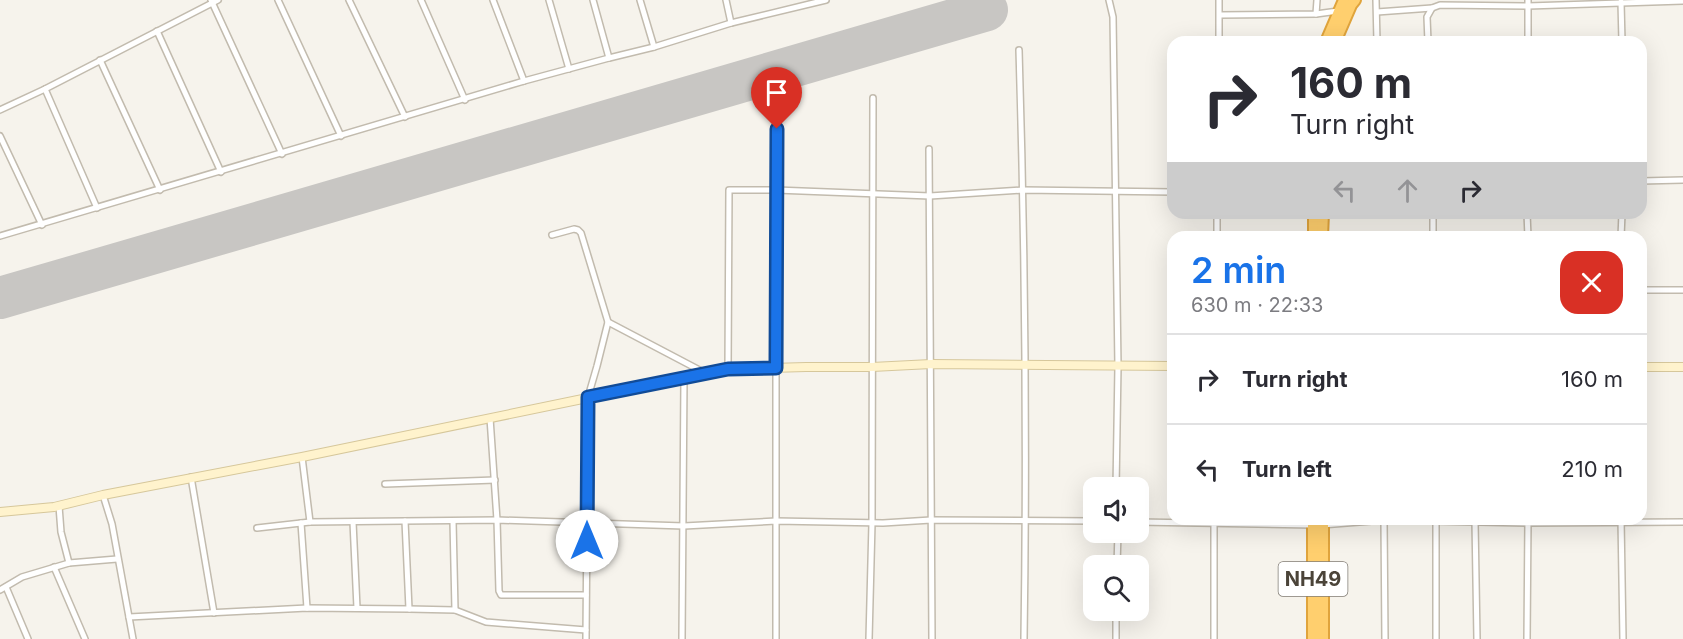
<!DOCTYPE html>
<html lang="en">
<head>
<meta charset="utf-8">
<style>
	body { margin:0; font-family:Inter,sans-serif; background:#f7f7f7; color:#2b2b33; height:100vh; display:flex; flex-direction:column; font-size:22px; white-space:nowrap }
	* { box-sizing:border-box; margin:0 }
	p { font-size:20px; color:#7c7c81 }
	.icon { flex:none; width:33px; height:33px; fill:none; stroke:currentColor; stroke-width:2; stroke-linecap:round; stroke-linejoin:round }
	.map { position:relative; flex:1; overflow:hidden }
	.details { position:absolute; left:1167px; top:231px; width:480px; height:294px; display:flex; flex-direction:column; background:#fff; border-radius:18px; box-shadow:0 6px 24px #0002 }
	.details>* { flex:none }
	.banner { position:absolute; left:1167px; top:36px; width:480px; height:183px; border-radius:18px; box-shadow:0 6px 24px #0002; background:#fff; color:#2b2b33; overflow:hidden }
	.tools { position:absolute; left:1083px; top:477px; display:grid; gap:12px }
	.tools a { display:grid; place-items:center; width:66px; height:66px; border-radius:12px; background:#fff; box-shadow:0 6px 24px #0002; font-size:30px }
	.pin { position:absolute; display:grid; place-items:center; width:51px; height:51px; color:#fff; margin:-62px -26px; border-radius:50% 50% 50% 0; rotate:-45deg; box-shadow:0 0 6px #0007 }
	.pin .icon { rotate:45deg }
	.me { position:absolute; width:66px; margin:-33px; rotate:0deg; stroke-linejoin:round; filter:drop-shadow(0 0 4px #0008) }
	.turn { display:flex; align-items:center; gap:21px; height:126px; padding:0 24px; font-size:27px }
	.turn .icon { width:78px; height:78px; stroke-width:2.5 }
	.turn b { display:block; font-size:42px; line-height:51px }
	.lanes { display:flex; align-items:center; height:57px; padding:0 24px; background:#0003; justify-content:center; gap:30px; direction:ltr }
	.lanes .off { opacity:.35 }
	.round { display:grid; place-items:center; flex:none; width:63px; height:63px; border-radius:18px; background:#f7f7f7 }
	.head { display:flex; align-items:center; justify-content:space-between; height:102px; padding:0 24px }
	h1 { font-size:36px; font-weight:600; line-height:45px; color:#1a73e8 }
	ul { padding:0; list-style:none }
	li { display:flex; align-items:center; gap:18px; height:90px; padding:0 24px; border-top:2px solid #e1e1e2 }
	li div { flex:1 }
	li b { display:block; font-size:22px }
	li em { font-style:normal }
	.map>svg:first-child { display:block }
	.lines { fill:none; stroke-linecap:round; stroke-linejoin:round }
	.runway { stroke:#c8c6c3; stroke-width:42 }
	.street-casing { stroke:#c2bbae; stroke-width:8 }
	.secondary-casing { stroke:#d6c79b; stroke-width:10 }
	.highway-casing { stroke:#e0a43c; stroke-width:14 }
	.street { stroke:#fff; stroke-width:5 }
	.secondary { stroke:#fff3cd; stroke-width:8 }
	.highway { stroke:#ffcf6e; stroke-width:10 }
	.route-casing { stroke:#114b97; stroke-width:15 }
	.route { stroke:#1a73e8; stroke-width:10 }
	.labels { text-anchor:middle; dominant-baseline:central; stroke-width:6; stroke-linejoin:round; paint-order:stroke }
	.shield { fill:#fff; stroke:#817c74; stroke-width:1.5 }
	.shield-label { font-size:20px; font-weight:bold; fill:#4b4439 }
</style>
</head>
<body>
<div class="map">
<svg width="1683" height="639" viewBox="0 0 1683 639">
	<rect width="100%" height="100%" fill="#f6f3ec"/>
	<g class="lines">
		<polyline class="runway" points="0,298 987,10"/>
		<defs>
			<g id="street">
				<polyline points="211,0 282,154"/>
				<polyline points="278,0 341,136"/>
				<polyline points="349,0 405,117"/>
				<polyline points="421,0 465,100"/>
				<polyline points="493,0 524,81"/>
				<polyline points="549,0 569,69"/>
				<polyline points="593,0 609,58"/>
				<polyline points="640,0 654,47"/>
				<polyline points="726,0 731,23"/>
				<polyline points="1109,0 1113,17 1118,366 1116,488"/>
				<polyline points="1219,0 1219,42"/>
				<polyline points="1376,0 1377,42"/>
				<polyline points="1621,2 1622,42"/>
				<polyline points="1377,12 1432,8"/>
				<polyline points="1316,14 1317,0"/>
				<polyline points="1220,15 1316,14 1338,11"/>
				<polyline points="157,31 221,172"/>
				<polyline points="1428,42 1427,17 1432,8 1440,5 1528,6 1683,1"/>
				<polyline points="1528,42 1528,0"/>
				<path d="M1019,50C1025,246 1027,443 1024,639"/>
				<polyline points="100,60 160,190"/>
				<polyline points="45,89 97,208"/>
				<polyline points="0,110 45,89 218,0"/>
				<polyline points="0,136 42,225"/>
				<polyline points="929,149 932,639"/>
				<polyline points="1641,181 1683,180"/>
				<polyline points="1433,213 1433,237"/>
				<polyline points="1527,213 1528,237"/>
				<polyline points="552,235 574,229 578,230 581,233 608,322 707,374"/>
				<polyline points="0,236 524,81 609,58 654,47 731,23 826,0"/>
				<polyline points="1217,237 1217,213"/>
				<polyline points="1621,237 1622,213"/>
				<polyline points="1641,290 1683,290"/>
				<polyline points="728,369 729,190 776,190 930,196 1023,190 1173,192"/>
				<polyline points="490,418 497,520 499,591 501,595 586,595"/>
				<polyline points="302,457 310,522"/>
				<polyline points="191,477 214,613"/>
				<polyline points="385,484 495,480"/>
				<polyline points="103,495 112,524 133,639"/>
				<polyline points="59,506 61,532 69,563"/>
				<polyline points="1214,519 1214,639"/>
				<polyline points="1621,519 1623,639"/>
				<polyline points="1384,520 1385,639"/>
				<polyline points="405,521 409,609"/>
				<polyline points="453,521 455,610"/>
				<polyline points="1436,521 1436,639"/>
				<polyline points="1475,521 1477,639"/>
				<polyline points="353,522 357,608"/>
				<polyline points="1138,522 1313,525"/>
				<polyline points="301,523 307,608"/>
				<polyline points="1322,525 1384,520 1528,523 1683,522"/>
				<polyline points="257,528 310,522 497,520 684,526 776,521 883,523 931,520 1094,521"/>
				<polyline points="1117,566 1118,532"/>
				<polyline points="54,567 85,639"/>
				<polyline points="6,587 28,639"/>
				<polyline points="0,590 22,577 69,563 117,559"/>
				<polyline points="129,617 307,608 409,609 455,610 486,622 586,630"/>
				<polyline points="586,639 588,397 597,366 608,322"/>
				<polyline points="682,639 684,379"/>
				<polyline points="776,639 776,190 778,109"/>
				<polyline points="869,639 872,523 873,98"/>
				<polyline points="1116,639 1116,610"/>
				<polyline points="1527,639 1528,519"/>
			</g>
			<g id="secondary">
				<polyline points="1641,367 1683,367"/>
				<polyline points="0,512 54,507 103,495 302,457 728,369 806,367 872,367 931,364 1173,366"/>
			</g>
			<g id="highway">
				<polyline points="1326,42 1344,0"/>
				<polyline points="1335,42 1351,5 1355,0"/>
				<polyline points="1314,213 1314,237"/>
				<polyline points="1322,237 1323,213"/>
				<polyline points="1313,519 1313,639"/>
				<polyline points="1323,639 1323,519"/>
			</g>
		</defs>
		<use href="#street" class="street-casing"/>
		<use href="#secondary" class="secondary-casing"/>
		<use href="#highway" class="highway-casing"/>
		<use href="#street" class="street"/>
		<use href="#secondary" class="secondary"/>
		<use href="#highway" class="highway"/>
	</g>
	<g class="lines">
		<defs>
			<polyline id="route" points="587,541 588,397 728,369 776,368 777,129"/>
		</defs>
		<use href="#route" class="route-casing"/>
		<use href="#route" class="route"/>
	</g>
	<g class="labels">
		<rect class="shield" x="1278.5" y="562" width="69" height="34" rx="4.5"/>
		<g class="shield-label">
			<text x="1313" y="579">NH49</text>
		</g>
	</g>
</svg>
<div class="tools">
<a><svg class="icon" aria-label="sound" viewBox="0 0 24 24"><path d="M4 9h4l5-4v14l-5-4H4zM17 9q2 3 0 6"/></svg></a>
<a><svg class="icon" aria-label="search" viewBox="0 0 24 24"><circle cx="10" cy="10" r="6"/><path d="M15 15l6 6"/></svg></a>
</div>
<div class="pin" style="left:777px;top:129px;background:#d93025"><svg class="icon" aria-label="arrive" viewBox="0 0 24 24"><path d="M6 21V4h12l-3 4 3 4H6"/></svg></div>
<svg class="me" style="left:587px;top:541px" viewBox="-20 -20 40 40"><circle r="19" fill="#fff"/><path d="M0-13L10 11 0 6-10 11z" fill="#1a73e8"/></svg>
<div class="banner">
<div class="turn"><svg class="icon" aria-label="right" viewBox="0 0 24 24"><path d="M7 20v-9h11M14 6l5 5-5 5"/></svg><div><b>160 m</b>Turn right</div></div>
<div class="lanes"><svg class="icon off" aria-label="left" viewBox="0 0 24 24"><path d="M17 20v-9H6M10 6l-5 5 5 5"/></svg><svg class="icon off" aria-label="ahead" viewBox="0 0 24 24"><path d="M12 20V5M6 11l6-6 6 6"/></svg><svg class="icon" aria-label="right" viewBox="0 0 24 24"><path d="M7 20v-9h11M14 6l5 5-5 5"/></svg></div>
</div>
<section class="details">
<div class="head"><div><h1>2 min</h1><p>630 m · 22:33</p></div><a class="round" style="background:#d93025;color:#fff"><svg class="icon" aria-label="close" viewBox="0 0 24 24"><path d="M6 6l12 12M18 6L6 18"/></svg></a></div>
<ul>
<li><svg class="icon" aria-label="right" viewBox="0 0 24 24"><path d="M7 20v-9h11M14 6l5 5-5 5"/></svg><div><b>Turn right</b></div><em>160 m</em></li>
<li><svg class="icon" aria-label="left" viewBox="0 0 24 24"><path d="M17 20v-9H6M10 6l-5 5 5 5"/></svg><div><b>Turn left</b></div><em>210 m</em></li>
</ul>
</section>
</div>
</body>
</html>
